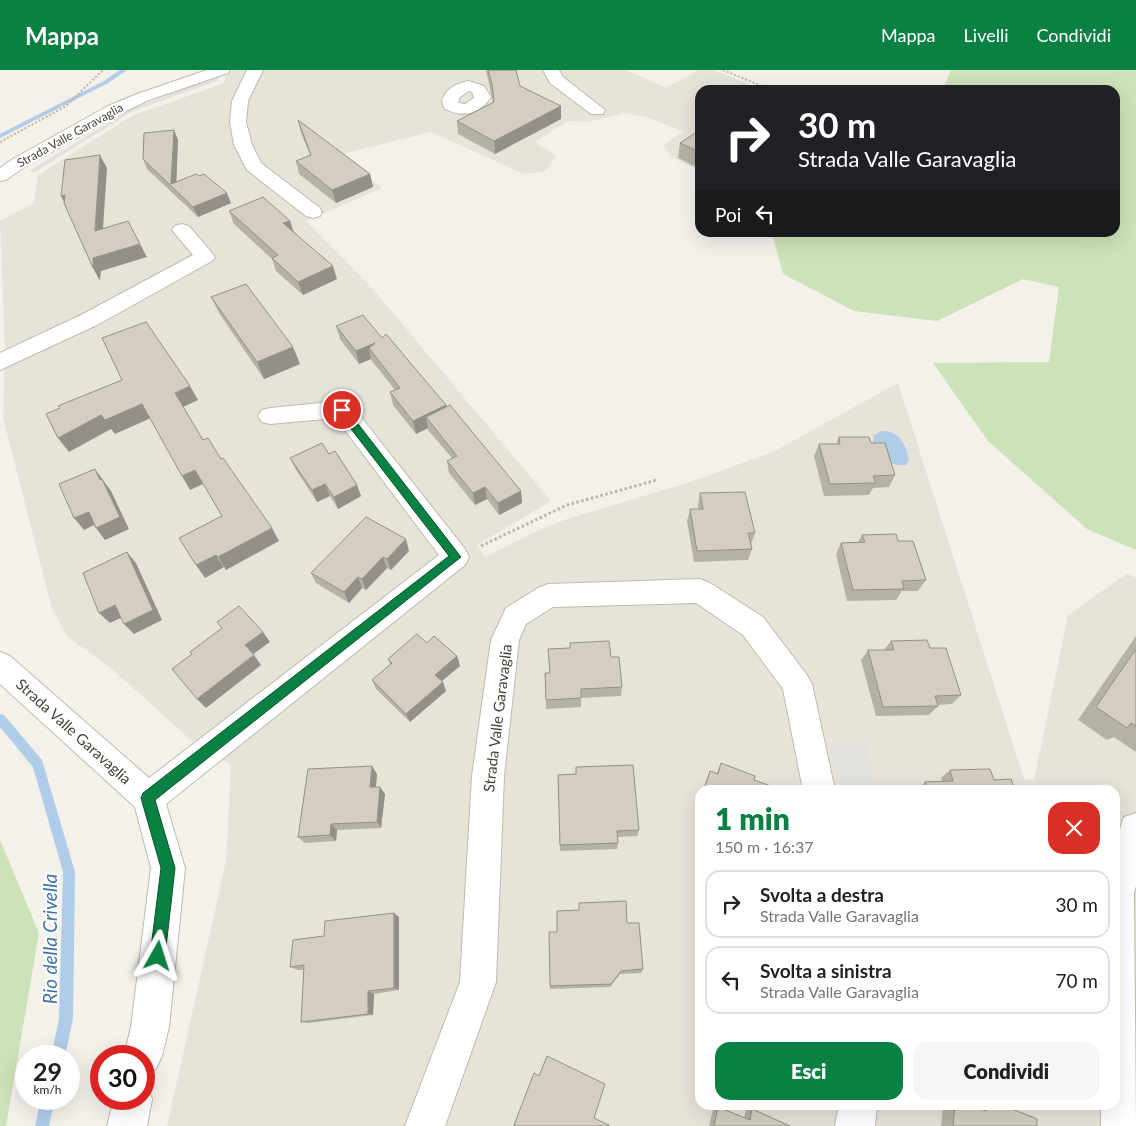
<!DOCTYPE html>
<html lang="it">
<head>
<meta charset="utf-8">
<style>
	body { margin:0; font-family:Lato,sans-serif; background:#f6f6f6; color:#202124; height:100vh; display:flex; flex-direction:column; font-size:19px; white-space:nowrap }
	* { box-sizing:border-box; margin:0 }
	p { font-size:16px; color:#757577 }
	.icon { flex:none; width:28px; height:28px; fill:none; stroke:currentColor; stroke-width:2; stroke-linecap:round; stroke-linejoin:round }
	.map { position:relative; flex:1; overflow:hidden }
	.sheet { position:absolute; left:695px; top:715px; width:425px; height:325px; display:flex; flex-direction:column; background:#fff; border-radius:15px; box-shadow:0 5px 20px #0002 }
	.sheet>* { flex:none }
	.guide { position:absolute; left:695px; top:15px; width:425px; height:152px; border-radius:15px; box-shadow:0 5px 20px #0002; background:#202124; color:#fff; overflow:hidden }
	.speed { position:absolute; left:15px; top:975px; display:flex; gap:10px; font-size:25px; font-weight:700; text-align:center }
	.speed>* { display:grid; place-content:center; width:65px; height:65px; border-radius:50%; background:#fff; box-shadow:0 5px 20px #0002; line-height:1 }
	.speed small { font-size:12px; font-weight:400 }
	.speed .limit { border:8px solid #d22; background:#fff; color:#111 }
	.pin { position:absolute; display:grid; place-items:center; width:42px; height:42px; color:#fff; margin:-21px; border:2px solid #fff; border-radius:50%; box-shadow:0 1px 5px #0007 }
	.me { position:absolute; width:55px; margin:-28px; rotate:6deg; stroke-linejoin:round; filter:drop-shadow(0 0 4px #0008) }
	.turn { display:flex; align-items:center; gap:18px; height:105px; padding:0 20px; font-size:22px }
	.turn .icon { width:65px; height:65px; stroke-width:2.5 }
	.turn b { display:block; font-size:35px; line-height:42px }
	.then { display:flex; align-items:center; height:48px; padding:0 20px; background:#0003; gap:10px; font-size:19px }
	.round { display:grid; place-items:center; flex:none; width:52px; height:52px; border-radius:15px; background:#f6f6f6 }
	.head { display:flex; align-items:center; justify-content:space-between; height:85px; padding:0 20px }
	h1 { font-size:30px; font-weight:800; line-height:38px; color:#0b8043 }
	.primary-button { display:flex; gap:10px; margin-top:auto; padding:10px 20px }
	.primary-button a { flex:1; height:58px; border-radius:15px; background:#0b8043; color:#fff; font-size:20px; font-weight:800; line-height:58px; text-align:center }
	.primary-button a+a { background:#f6f6f6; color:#202124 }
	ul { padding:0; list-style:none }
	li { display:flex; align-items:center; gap:15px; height:68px; margin:0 10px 8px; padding:0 10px; border:2px solid #e0e0e0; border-radius:15px }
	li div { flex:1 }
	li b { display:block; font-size:19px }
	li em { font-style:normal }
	header { display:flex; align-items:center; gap:30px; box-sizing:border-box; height:70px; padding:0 25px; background:#0b8043; color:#fff }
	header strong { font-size:24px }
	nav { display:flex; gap:28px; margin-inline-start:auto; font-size:18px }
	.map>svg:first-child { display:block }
	.residential { fill:#e6e3d9; fill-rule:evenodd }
	.green { fill:#cce2b8 }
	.parking { fill:#e2e1de }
	.water { fill:#afcce8 }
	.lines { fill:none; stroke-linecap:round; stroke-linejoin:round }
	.stream { fill:#afcce8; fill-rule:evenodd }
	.minor-casing { stroke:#bebaae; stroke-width:2 }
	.path-far1 { stroke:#beb6a1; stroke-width:2; stroke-dasharray:2 2; stroke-linecap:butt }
	.path { stroke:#beb6a1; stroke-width:3; stroke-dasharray:2.5 2.5; stroke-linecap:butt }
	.minor { fill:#fff; fill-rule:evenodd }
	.wall { fill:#b5b1a6 }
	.shaded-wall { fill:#949087 }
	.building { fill:#d3cec1; stroke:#949087 }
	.route { fill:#0b8043; stroke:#07532c }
	.labels { text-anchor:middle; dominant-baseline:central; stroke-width:4.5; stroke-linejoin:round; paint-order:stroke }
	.far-street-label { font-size:12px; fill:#464239; stroke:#fff }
	.street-label { font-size:15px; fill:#464239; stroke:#fff }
	.near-water-label { font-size:19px; font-style:italic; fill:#3f71a6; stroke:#fff }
</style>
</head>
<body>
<header>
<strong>Mappa</strong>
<nav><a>Mappa</a><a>Livelli</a><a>Condividi</a></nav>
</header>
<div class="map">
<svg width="1136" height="1056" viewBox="0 0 1136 1056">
	<rect width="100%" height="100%" fill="#f3f1ea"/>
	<path class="residential" d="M235,0H627L666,18L699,0H715L762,20H700V101L671,87L663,75L683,62L650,48L625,43L588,52L568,51L535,72L556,86L546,101L524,104L431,62L338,85L382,118L306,151L372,218L551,431L477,475L485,487L541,459L567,449L690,412L773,382L898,313L1024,709L1034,710L1068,545L1128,503L1136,508V1056H167L226,791L231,695L191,670L113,600L67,566L52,538L3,348L5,284L0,151L34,133L38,105L132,46L224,13L226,3ZM700,720H1115V1035H700Z"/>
	<g class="green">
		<polygon points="951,0 1136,0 1136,480 1087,459 988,371 933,293 1049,292 1059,217 1023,209 937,251 854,241 783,204 772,163 1115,162 1115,20 943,20"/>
		<polygon points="0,770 39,863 6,1056 0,1056"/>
	</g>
	<g class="parking">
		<polygon points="220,5 217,11 133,41 35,102 29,101 129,40"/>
		<polygon points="830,673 866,673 876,720 840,720"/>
	</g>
	<path class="water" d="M882,361C900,361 905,374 909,389L906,395C889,397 870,384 874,365Z"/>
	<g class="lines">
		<g class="stream">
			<polygon points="120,0 127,0 108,13 0,68 0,64 104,11"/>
			<polygon points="0,644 4,645 42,690 75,802 73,949 65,986 51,986 59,949 63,802 33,697 0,657"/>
			<polygon points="41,1029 55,1029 49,1056 35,1056"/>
		</g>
		<defs>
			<g id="minor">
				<polygon points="207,0 230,0 228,3 149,30 120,44 23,98 6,110 0,111 0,98 11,90 108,36 137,24"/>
				<polygon points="247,0 263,0 248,31 246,52 252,75 261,93 320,138 322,142 320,146 313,148 306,146 247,100 234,75 230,52 232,31"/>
				<polygon points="543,0 559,0 563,7 605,40 603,44 591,44 550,13"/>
				<path d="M468,11L484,16L491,27C480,44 462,49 444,38L442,31C446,18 456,14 468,11ZM469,21L472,22L474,28L465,34L458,33L460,27Z"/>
				<polygon points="182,154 189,156 212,183 215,187 212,191 97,255 0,300 0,283 81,245 193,185 172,160 175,156"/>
				<polygon points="342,331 350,333 465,479 469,487 465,495 166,734 185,798 169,957 162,986 156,999 144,1005 144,986 124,986 131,957 151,798 135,737 0,614 0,582 10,586 149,708 439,485 336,348 270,354 262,352 258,346 262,340 270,338"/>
				<polygon points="700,509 710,513 763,547 807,605 812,614 835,720 803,720 783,619 743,565 696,533 553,537 526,554 519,570 504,706 496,912 445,1056 405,1056 460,912 472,706 491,570 506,538 538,518 548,514"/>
				<polygon points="1136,743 1136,816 1134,823 1136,1056 1101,1056 1101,1035 1115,1035 1115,774 1124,747"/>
				<polygon points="144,1014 147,1015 152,1029 147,1056 107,1056 114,1029 144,1029"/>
				<polygon points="839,1035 877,1035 875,1056 835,1056"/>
			</g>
		</defs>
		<use href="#minor" class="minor-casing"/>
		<g class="path-far1">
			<polyline points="723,0 771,20"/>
			<polyline points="0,72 66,36 103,0"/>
		</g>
		<polyline class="path" points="481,476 567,435 657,410"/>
		<use href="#minor" class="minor"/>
	</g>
	<g class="wall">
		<polygon points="486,0 516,0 520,16 561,49 495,84 458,64 457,51 493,33"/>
		<polygon points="298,50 370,104 373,117 336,133 299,104 296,91 310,85 301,63"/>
		<polygon points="174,60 178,70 176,112 199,106 231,133 198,147 147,99 143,89"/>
		<polygon points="700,60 700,99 678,88 680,73"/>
		<polygon points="229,141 290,151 294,162 337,209 303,225 276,201 272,189 234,154"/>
		<polygon points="211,227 300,294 264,309 219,243"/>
		<polygon points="336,256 382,268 446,335 521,421 522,433 499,445 487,429 475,435 449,403 447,391 452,388 428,360 428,358 416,364 393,335 390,322 395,320 372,291 371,289 359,294 340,269"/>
		<polygon points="839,367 871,373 895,405 889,417 873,418 869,425 824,426 814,386 819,374 836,374"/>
		<polygon points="329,384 361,426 338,439 330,426 317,432 296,400 290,388"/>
		<polygon points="700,423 755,463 751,474 752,479 748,490 694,492 687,451 690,439 698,439 698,435"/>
		<polygon points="862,465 898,471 926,510 918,521 902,521 896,530 847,531 836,484 841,473 858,472"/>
		<polygon points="409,481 391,500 387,498 366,520 362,518 349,533 316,513 311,503"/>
		<polygon points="1136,566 1136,682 1114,667 1107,670 1078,650"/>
		<polygon points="891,571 930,578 961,625 952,634 937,635 938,636 929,645 876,646 861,590 868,580 884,580"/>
		<polygon points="427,573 457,586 460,596 442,611 446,621 410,652 376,619 372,610 390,595 388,589"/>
		<polygon points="611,587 622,617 621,626 581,628 581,637 546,639 545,603 549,603"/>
		<polygon points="721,693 754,710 770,720 703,720 707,708 710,701 717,703"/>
		<polygon points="576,697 639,760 637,766 617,767 618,773 617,779 560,781 558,705 576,704"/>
		<polygon points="950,700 994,710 1015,720 917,720 925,712 942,711 941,708"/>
		<polygon points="377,704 376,717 385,724 381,758 337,760 336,771 305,773 298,767"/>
		<polygon points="579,833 627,853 643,899 641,903 620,904 610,917 550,919 550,916 579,840"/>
		<polygon points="399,847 399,920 374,924 373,945 308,953 301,952 304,900 298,900 290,897 324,866"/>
		<polygon points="943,1035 971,1035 973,1036 973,1035 1002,1035 1037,1056 941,1056"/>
		<polygon points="714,1036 718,1037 744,1048 746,1038 752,1039 790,1056 709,1056"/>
	</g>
	<g class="shaded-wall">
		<polygon points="561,36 561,49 495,84 494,71"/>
		<polygon points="174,60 178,70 176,121 171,114"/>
		<polygon points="100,85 107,98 102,174 95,161"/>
		<polygon points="370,104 373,117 336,133 332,120"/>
		<polygon points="227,123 231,133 198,147 193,137"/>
		<polygon points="65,125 68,139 61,126"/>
		<polygon points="290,151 294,164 283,153"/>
		<polygon points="140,174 147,187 101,201 100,211 93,198 93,188"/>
		<polygon points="333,196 337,209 303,225 298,212"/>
		<polygon points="375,273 369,278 371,289 359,294 356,281"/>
		<polygon points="293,277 300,294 264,309 257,292"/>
		<polygon points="190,316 198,330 183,337 175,323"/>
		<polygon points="142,334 151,348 115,364 111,359 69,382 58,368 101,345"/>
		<polygon points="446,335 449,348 426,347 428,358 416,364 413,351"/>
		<polygon points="95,399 111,421 129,459 105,470 96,458 100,410"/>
		<polygon points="195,400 203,414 190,420 182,406"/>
		<polygon points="325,414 330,426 317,432 312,420"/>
		<polygon points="357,415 361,426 338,439 334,427"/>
		<polygon points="485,417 487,429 475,435 473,423"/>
		<polygon points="521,421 522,433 499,445 498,433"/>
		<polygon points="89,442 98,453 84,460 74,448"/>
		<polygon points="272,458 279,471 226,500 218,487"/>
		<polygon points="406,469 409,481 391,500 387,489"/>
		<polygon points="127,482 136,493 162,550 134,564 124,554"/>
		<polygon points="216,485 224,497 205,508 196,495"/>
		<polygon points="383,487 387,498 366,520 362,509"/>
		<polygon points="358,507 362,518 349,533 344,522"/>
		<polygon points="115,535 125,546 110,553 99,543"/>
		<polygon points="263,562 270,572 252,585 245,575"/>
		<polygon points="254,585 261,595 206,638 197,629"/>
		<polygon points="457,586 460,596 438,614 435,605"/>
		<polygon points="443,612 446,621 410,652 406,644"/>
		<polygon points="372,696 377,704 375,724 370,717"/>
		<polygon points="380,717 385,724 381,758 377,752"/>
		<polygon points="331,754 337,760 336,771 330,765"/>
		<polygon points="394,843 399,847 399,920 394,918"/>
		<polygon points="368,921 374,924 373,945 368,944"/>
	</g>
	<g class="building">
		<polygon points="488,0 516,0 520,16 561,36 494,71 457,51 494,32 492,14"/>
		<polygon points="298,50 370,104 332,120 296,91 311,85"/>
		<polygon points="174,60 171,114 196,104 199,106 204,104 227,123 193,137 143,89 144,63"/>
		<polygon points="700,60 700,82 680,73"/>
		<polygon points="100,85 95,161 128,151 140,174 93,188 93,198 64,133 65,125 61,126 65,90"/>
		<polygon points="263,127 290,151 283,153 333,196 298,212 272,188 278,185 229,141"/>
		<polygon points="246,214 293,277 257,292 211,227"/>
		<polygon points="363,245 382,268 386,264 446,335 413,351 390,322 400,318 369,278 375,273 356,281 336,256"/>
		<polygon points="146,252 190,316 175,323 203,370 208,368 221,389 223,388 272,458 218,487 216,485 196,495 179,468 222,446 195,400 182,406 142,334 105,350 101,345 58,368 46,344 60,338 58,336 122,310 102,268"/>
		<polygon points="450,335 521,421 498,433 485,417 473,423 447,391 457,386 426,347"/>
		<polygon points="839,367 869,367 871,373 885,373 895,405 873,406 876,413 830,414 819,374 840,374"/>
		<polygon points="322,373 329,384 335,381 357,415 334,427 325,414 312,420 290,388"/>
		<polygon points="95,399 100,410 102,409 120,447 96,458 89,442 74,448 59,414"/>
		<polygon points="745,422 755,463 748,463 752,479 697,481 690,439 703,439 700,423"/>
		<polygon points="366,447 406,469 387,489 383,487 362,509 358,507 344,522 311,503"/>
		<polygon points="896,464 898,471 913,471 926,510 902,511 904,519 853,520 841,473 865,472 862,465"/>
		<polygon points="127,482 153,540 124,554 115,535 99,543 83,503"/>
		<polygon points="239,536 263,562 245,575 254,585 197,629 172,599 192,584 190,582 222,558 217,552"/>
		<polygon points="417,564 427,573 434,566 457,586 435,605 443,612 406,644 372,610 392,593 388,589"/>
		<polygon points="927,570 930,578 946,578 961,625 935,626 938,636 883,637 868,580 894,580 891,571"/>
		<polygon points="609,571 611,587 619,587 622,617 581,619 581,628 546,630 545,603 550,603 548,579 570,578 570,573"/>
		<polygon points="1136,579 1136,656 1131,653 1127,658 1096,637"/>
		<polygon points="721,693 755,706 754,710 771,716 770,720 704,720 710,701 718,704"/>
		<polygon points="633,695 639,760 617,761 618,773 560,775 558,705 576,704 576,697"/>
		<polygon points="372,696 370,717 380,717 377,752 331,754 330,765 298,767 308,699"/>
		<polygon points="990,699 994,710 1011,709 1015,720 928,720 925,712 953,711 950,700"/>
		<polygon points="626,831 627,853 639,853 643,899 621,901 611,914 550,916 549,862 557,862 557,841 579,840 579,833"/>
		<polygon points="394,843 394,918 368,921 368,944 301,952 304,895 290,897 293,870 324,866 325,851"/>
		<polygon points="547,986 605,1014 594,1048 609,1055 608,1056 516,1056 514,1055 534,1003 539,1006"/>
		<polygon points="955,1035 971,1035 986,1041 986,1035 1002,1035 1037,1049 1037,1056 953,1056"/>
		<polygon points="718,1037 750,1050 752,1039 790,1056 714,1056"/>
	</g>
	<polygon class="route" points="342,336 345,337 461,487 155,730 175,798 165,886 163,892 158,894 153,892 150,886 161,798 141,728 143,723 449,486 338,342 338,337"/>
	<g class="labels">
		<g class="far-street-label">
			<text transform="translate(70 65) rotate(-29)">Strada Valle Garavaglia</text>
		</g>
		<g class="street-label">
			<text transform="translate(497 648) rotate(-83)">Strada Valle Garavaglia</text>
			<text transform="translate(74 661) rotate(42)">Strada Valle Garavaglia</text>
		</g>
		<g class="near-water-label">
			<text transform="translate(49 869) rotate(-90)">Rio della Crivella</text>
		</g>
	</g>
</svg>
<div class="speed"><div>29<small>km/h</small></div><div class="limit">30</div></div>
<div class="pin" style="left:342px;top:340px;background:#d93025"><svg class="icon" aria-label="arrive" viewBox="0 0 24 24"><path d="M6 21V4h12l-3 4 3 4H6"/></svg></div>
<svg class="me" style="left:158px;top:886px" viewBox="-20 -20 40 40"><path d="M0-17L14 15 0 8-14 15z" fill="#0b8043" stroke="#fff" stroke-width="4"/></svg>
<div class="guide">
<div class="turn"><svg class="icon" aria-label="right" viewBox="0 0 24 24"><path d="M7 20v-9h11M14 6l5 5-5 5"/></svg><div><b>30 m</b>Strada Valle Garavaglia</div></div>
<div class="then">Poi<svg class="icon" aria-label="left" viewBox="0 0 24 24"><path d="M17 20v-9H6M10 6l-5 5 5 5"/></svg></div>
</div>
<section class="sheet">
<div class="head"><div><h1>1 min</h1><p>150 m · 16:37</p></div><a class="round" style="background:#d93025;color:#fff"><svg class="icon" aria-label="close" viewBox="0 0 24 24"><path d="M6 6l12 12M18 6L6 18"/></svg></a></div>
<ul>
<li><svg class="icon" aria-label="right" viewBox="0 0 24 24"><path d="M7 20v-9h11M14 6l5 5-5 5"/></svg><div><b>Svolta a destra</b><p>Strada Valle Garavaglia</p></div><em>30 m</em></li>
<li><svg class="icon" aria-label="left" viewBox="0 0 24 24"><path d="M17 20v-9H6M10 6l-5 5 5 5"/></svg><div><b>Svolta a sinistra</b><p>Strada Valle Garavaglia</p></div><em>70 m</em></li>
</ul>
<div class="primary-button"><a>Esci</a><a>Condividi</a></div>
</section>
</div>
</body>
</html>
